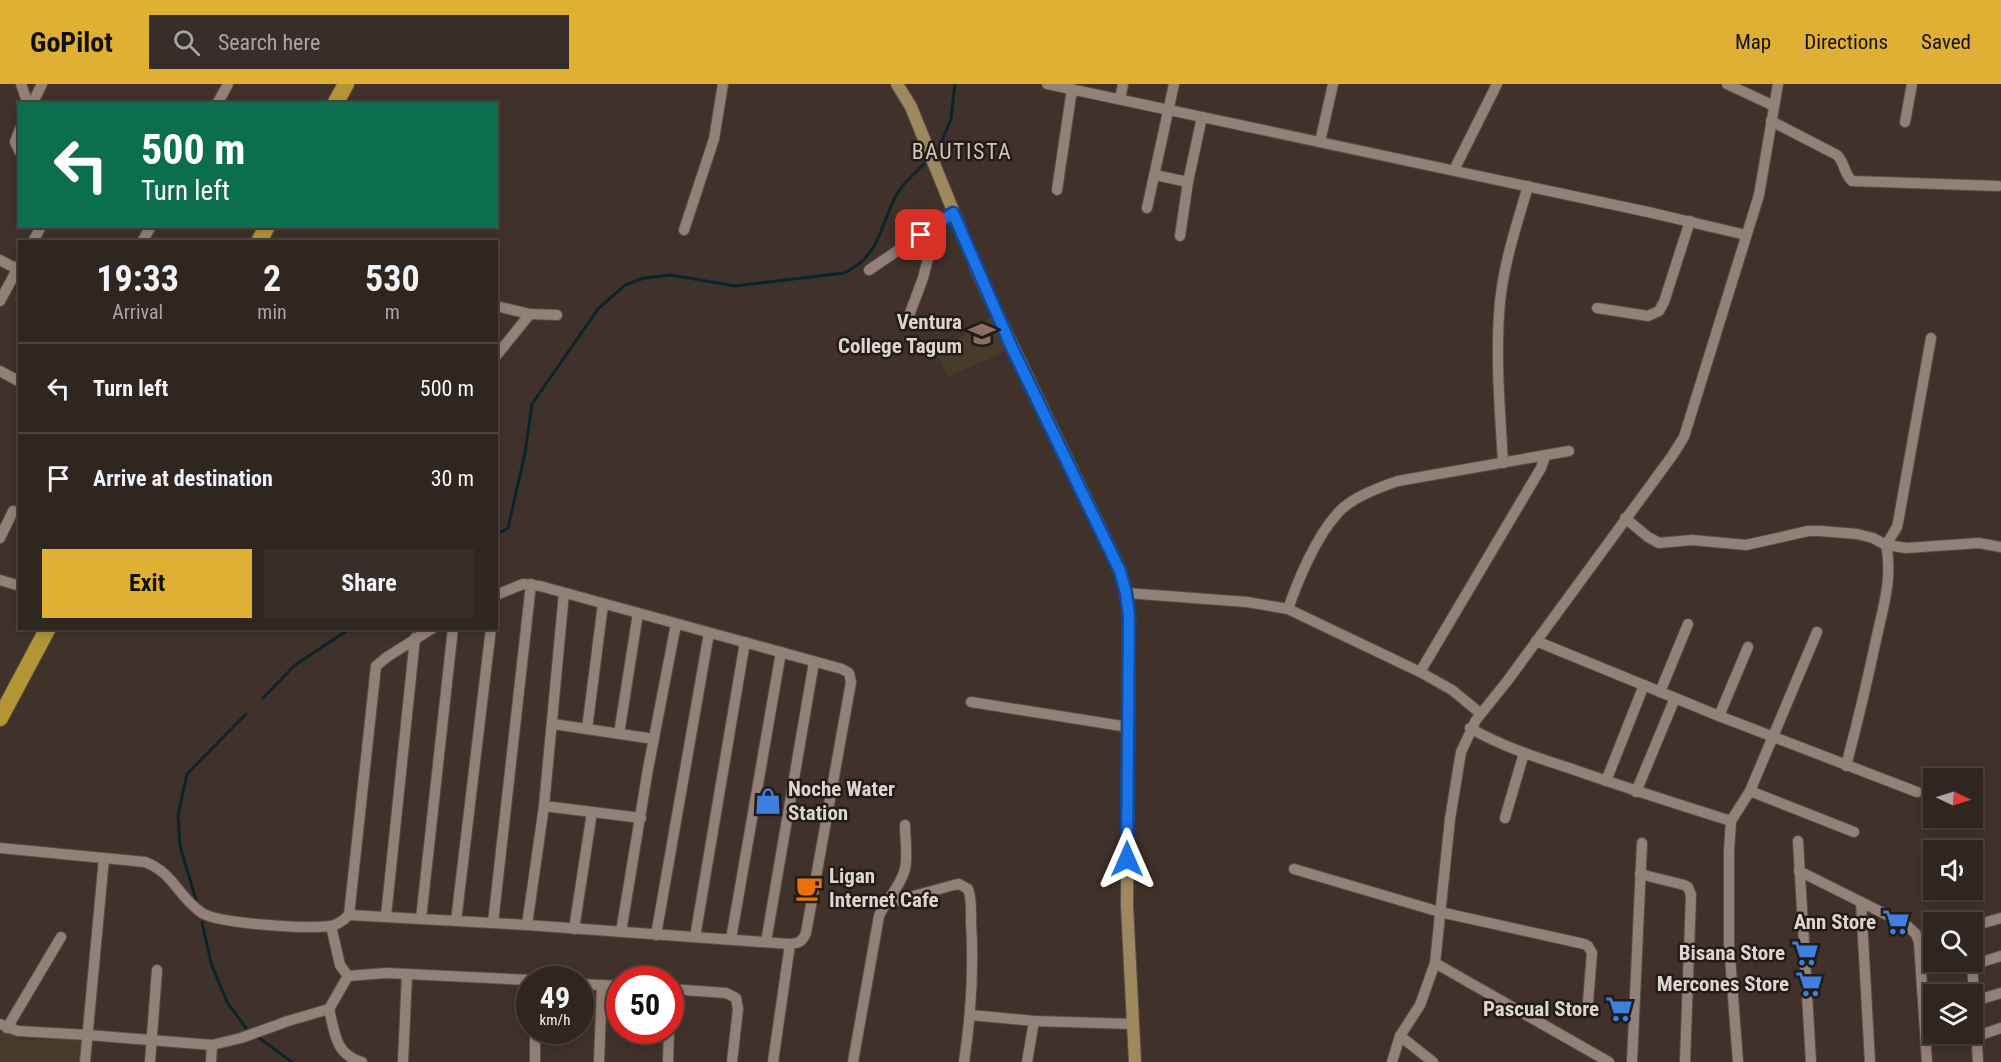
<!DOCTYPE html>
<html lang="en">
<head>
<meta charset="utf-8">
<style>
	body { margin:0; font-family:"Roboto Condensed",sans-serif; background:#382e29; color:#f1f3f6; height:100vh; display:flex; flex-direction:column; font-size:22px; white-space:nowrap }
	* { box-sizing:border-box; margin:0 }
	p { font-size:20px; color:#a8a5a5 }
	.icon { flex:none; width:33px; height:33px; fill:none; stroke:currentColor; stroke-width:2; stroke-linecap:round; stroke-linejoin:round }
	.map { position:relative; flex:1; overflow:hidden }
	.details { position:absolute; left:18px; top:156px; width:480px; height:390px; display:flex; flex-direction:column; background:#302620; border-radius:0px; box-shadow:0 3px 9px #0003,0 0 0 2px #4b433e }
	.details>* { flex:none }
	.hud { position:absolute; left:18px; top:18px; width:480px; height:126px; border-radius:0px; box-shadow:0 3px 9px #0003,0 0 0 2px #4b433e; background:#0b6e4f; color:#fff; overflow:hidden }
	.needle { width:39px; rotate:94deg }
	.tools { position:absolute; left:1923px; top:684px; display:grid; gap:12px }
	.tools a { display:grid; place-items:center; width:60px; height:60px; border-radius:0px; background:#302620; box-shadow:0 3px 9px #0003,0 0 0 2px #4b433e; font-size:30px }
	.speed { position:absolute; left:516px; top:882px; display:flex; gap:12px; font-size:30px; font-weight:700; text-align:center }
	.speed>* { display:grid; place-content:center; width:78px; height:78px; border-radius:50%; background:#302620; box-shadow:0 3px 9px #0003,0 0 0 2px #4b433e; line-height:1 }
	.speed small { font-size:15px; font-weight:400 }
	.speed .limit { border:9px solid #d22; background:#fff; color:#111 }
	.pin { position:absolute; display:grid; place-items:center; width:51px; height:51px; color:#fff; margin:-26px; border-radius:12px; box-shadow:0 3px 9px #0006 }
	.me { position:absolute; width:66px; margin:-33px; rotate:0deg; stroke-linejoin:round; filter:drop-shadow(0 0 4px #0008) }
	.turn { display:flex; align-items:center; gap:21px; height:126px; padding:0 24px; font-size:27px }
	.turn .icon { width:78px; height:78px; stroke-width:2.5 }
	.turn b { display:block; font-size:42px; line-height:51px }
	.eta { display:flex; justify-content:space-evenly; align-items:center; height:102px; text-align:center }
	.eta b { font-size:36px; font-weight:700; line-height:42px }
	.cta { display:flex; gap:12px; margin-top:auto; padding:12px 24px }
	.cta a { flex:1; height:69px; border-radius:0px; background:#e0b034; color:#111; font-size:24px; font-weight:700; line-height:69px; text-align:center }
	.cta a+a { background:#382e29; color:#f1f3f6 }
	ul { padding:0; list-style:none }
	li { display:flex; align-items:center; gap:18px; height:90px; padding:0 24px; border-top:2px solid #4b433e }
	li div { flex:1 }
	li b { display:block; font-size:22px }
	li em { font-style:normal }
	header { display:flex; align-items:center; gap:36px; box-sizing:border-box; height:84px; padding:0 30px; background:#e0b034; color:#111 }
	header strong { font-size:28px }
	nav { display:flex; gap:33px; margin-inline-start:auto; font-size:21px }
	.search { width:420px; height:54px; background:#382e29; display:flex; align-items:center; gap:15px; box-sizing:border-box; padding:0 21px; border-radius:0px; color:#a8a5a5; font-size:22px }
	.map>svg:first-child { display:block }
	.education { fill:#473b2c }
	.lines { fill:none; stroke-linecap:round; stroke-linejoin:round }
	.stream { stroke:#09252c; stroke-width:3 }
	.minor-casing { stroke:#5b4e47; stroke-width:12 }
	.secondary-casing { stroke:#5b4e47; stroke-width:14 }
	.trunk-casing { stroke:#5b4e47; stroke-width:18 }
	.minor { stroke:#928178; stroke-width:10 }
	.secondary { stroke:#9e885f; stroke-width:12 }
	.trunk { stroke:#b39536; stroke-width:16 }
	.route-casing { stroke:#114b97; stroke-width:15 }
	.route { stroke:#1a73e8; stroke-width:10 }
	.labels { text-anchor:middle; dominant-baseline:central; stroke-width:5; stroke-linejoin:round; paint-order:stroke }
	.poi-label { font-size:21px; font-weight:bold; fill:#dfd5d0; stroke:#221c18; text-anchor:end }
	.neighbourhood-label { font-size:22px; letter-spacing:1.5px; fill:#d3c2b7; stroke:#221c18 }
</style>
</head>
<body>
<header>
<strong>GoPilot</strong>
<div class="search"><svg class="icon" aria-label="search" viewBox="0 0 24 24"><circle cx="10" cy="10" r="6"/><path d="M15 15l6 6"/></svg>Search here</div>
<nav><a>Map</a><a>Directions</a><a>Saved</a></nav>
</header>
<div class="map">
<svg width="2001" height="978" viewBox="0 0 2001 978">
	<rect width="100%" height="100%" fill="#40322a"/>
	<g class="education">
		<polygon points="992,233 1005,267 948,293 936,269"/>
		<polygon points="0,945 20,955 31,956 85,954 83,978 0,978"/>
	</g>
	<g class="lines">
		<g class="stream">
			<polyline points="939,64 951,35 955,0"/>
			<path d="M496,451L508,444L525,369L532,320L598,225L625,201L644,194L671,191L735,202L844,189C882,171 879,141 898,108C904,98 915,89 924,80"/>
			<polyline points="263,614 295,581 351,544"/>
			<polyline points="197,819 180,762 178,731 187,690 246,630"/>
			<polyline points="202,838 211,879 227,918 246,944"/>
			<polyline points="259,954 292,978"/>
		</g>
		<defs>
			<g id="minor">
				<polyline points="21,0 28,20"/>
				<polyline points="1047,0 1648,128 1746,151"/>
				<polyline points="1727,0 1774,22"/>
				<polyline points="1120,15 1123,0"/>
				<polyline points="32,20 42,0"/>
				<polyline points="217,20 228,0"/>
				<path d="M1771,37L1837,71C1845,79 1844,90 1852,97L1998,102"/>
				<polyline points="1905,38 1912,0"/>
				<polyline points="20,45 15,58 20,68"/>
				<polyline points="1320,58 1333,0"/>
				<polyline points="1454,86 1497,0"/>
				<polyline points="1155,91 1188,98"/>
				<polyline points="1057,106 1072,5"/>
				<polyline points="1147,124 1174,0"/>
				<polyline points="684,146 714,55 723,0"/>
				<polyline points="1180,152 1188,98 1202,33"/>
				<polyline points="33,158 41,142"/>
				<polyline points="142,158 151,142"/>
				<polyline points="0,176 17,185"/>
				<polyline points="869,186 953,129"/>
				<polyline points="0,217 20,180"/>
				<polyline points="496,222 530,230 557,231"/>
				<polyline points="1597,224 1648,232 1659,227 1664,218 1690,137"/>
				<polyline points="907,237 923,194 937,140"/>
				<polyline points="496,272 530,230"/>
				<polyline points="0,287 20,298"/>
				<path d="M1503,379C1500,326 1495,271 1500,218C1504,178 1517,140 1528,102"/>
				<polyline points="1625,434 1648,453 1659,459 1692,456 1746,461 1808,447 1820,447 1857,450 1873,454 1886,461 1906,464 1979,459 2001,463"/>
				<polyline points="0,454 13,427"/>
				<polyline points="0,496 20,502"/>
				<polyline points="1126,509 1247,518 1288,525 1420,588 1452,606 1480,629"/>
				<path d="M1288,525C1298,496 1316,453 1337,430C1349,415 1380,403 1398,397L1569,367"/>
				<polyline points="1536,557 1719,632 1917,708"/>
				<polyline points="1420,588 1541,384 1545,372"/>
				<polyline points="1660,608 1688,540"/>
				<polyline points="971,618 1128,643"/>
				<polyline points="1719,632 1748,563"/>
				<polyline points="553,640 654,655"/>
				<path d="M1470,644C1501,662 1535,673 1569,684C1623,703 1677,720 1731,737"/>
				<polyline points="587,645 603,520"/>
				<polyline points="619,650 638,529"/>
				<path d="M1846,682C1857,640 1867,599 1876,556C1883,524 1893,493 1886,461L1897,443L1899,433L1931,254"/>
				<polyline points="1606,697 1644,601"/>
				<polyline points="1750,707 1854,748"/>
				<polyline points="1636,708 1675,614"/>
				<polyline points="544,722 641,734"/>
				<polyline points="1505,734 1524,669"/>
				<polyline points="1798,757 1811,978"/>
				<path d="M0,764L145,778C174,789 178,813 202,829C220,840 308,845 330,842C338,841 344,836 349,831L376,582L387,573L433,544"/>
				<polyline points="1294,785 1440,828 1584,860 1588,862 1592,869 1588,918"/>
				<polyline points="1799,787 1905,840 1916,850 1919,858 1927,978"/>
				<polyline points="1640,790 1684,801 1688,803 1691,811 1685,978"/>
				<polyline points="1861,818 1870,978"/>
				<path d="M884,820L954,801L959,800L968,805C972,815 971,827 971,838C974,885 971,931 964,978"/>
				<path d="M349,831L527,841L790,860C799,859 802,858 806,849L851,598L849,589L842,585L540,502L523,500L496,511"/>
				<polyline points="386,832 415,554"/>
				<polyline points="421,835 453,544"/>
				<polyline points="456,837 491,544"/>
				<polyline points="493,839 531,500"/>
				<polyline points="527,841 544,722 564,509"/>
				<polyline points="331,842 340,881 348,892"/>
				<polyline points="1972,842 2001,834"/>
				<polyline points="574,845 592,728"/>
				<polyline points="621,848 648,685 676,540"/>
				<polyline points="656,851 709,549"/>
				<polyline points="695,853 745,558"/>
				<polyline points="731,855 781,568"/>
				<polyline points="766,858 814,578"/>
				<polyline points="1972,878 1978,978"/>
				<polyline points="1435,879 1609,978"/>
				<polyline points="1972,881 2001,872"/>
				<polyline points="348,892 386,889 530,896"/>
				<polyline points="580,900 620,902"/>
				<polyline points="670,905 726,909 736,914 738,925 732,978"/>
				<polyline points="1974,917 2001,909"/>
				<path d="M329,925C335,949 335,971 362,978"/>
				<polyline points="970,931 1034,937 1133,940"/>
				<polyline points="0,940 18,947 88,951 212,961 241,954 288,937 329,925 348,892"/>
				<polyline points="7,944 61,853"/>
				<polyline points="535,946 535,978"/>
				<polyline points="1400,952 1433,978"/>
				<polyline points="1977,952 2001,944"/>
				<polyline points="85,978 104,774"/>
				<polyline points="150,978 157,886"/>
				<polyline points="211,978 212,961"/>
				<polyline points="403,978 407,890"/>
				<polyline points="599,978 602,901"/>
				<polyline points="668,978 669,946"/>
				<polyline points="773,978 790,860"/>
				<path d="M853,978L879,832C886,816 901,802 905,785C908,771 905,754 905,741"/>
				<polyline points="1027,978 1034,937"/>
				<polyline points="1392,978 1400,952 1420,921 1435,879 1450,735 1461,668 1476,636 1508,596 1672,372 1684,353 1759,111 1778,0"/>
				<polyline points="1632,978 1642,759"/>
				<polyline points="1738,978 1729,860 1729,767 1731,737 1750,707 1817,548"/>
			</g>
			<polyline id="secondary" points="897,0 911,23 982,198 1106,456 1120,487 1126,509 1129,532 1127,822 1135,978"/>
			<g id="trunk">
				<polyline points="335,20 346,0"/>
				<polyline points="259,158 267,142"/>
				<polyline points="0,634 48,544"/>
			</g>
		</defs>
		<use href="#minor" class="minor-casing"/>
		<use href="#secondary" class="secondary-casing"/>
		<use href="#trunk" class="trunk-casing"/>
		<use href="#minor" class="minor"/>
		<use href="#secondary" class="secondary"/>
		<use href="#trunk" class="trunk"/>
	</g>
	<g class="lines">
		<defs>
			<polyline id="route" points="921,151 953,129 1012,264 1120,487 1126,509 1129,532 1127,775"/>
		</defs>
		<use href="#route" class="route-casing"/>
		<use href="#route" class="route"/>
	</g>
	<defs>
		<symbol id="university-bare" viewBox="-9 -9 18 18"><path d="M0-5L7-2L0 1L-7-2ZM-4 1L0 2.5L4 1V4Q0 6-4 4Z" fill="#8d6e63" stroke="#221c18" stroke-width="2.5" paint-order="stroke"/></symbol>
		<symbol id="shop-bare" viewBox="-9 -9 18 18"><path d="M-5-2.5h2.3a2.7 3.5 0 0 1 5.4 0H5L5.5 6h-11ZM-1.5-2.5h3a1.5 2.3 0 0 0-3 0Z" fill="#3f7fe0" stroke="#221c18" stroke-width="2.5" paint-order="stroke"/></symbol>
		<symbol id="cafe-bare" viewBox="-9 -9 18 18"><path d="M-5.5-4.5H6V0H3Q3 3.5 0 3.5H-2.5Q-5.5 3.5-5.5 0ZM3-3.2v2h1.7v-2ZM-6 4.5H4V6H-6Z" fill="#e8710a" stroke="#221c18" stroke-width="2.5" paint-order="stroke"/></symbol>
		<symbol id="supermarket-bare" viewBox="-9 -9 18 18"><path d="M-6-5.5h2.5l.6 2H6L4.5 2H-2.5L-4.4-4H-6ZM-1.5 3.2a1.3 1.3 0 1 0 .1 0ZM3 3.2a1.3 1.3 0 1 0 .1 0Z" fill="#3f7fe0" stroke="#221c18" stroke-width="2.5" paint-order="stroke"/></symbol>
	</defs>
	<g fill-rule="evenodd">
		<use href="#university-bare" x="963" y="231" width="38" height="38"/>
		<use href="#shop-bare" x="749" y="698" width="38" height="38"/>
		<use href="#cafe-bare" x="790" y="785" width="38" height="38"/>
		<use href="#supermarket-bare" x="1877" y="819" width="38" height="38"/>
		<use href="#supermarket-bare" x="1786" y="850" width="38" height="38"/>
		<use href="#supermarket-bare" x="1790" y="881" width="38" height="38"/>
		<use href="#supermarket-bare" x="1600" y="906" width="38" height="38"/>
	</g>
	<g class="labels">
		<g class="poi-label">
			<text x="962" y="238">Ventura<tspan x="962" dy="24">College Tagum</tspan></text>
			<text x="788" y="705" text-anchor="start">Noche Water<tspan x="788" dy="24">Station</tspan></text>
			<text x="829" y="792" text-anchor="start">Ligan<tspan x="829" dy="24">Internet Cafe</tspan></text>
			<text x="1876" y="838">Ann Store</text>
			<text x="1785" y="869">Bisana Store</text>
			<text x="1789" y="900">Mercones Store</text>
			<text x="1599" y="925">Pascual Store</text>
		</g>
		<g class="neighbourhood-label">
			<text x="962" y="67">BAUTISTA</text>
		</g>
	</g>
</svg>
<div class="tools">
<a><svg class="needle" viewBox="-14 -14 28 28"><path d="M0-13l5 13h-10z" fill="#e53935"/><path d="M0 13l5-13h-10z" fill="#a8a5a5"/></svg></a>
<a><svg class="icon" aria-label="sound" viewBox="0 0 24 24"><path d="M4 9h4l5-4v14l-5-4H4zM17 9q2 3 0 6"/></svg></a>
<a><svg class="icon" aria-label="search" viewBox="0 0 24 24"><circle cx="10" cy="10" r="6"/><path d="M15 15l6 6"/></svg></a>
<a><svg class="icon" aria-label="layers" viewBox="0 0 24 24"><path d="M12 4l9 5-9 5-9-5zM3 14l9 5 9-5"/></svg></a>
</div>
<div class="speed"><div>49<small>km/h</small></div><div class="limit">50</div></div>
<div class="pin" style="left:921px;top:151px;background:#d93025"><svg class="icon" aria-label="arrive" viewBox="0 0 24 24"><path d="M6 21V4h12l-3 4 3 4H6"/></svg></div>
<svg class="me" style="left:1127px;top:775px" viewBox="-20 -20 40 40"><path d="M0-17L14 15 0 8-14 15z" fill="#1a73e8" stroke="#fff" stroke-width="4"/></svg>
<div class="hud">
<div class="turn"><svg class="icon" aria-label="left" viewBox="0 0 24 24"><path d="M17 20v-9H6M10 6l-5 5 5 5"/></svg><div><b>500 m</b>Turn left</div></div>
</div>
<section class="details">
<div class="eta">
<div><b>19:33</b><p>Arrival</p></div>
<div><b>2</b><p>min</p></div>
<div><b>530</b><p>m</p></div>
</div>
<ul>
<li><svg class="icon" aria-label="left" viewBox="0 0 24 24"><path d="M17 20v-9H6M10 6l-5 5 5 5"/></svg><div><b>Turn left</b></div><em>500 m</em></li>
<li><svg class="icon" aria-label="arrive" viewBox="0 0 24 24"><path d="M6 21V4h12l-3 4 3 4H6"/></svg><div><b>Arrive at destination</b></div><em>30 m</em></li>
</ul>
<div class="cta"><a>Exit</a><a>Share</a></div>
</section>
</div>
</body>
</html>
